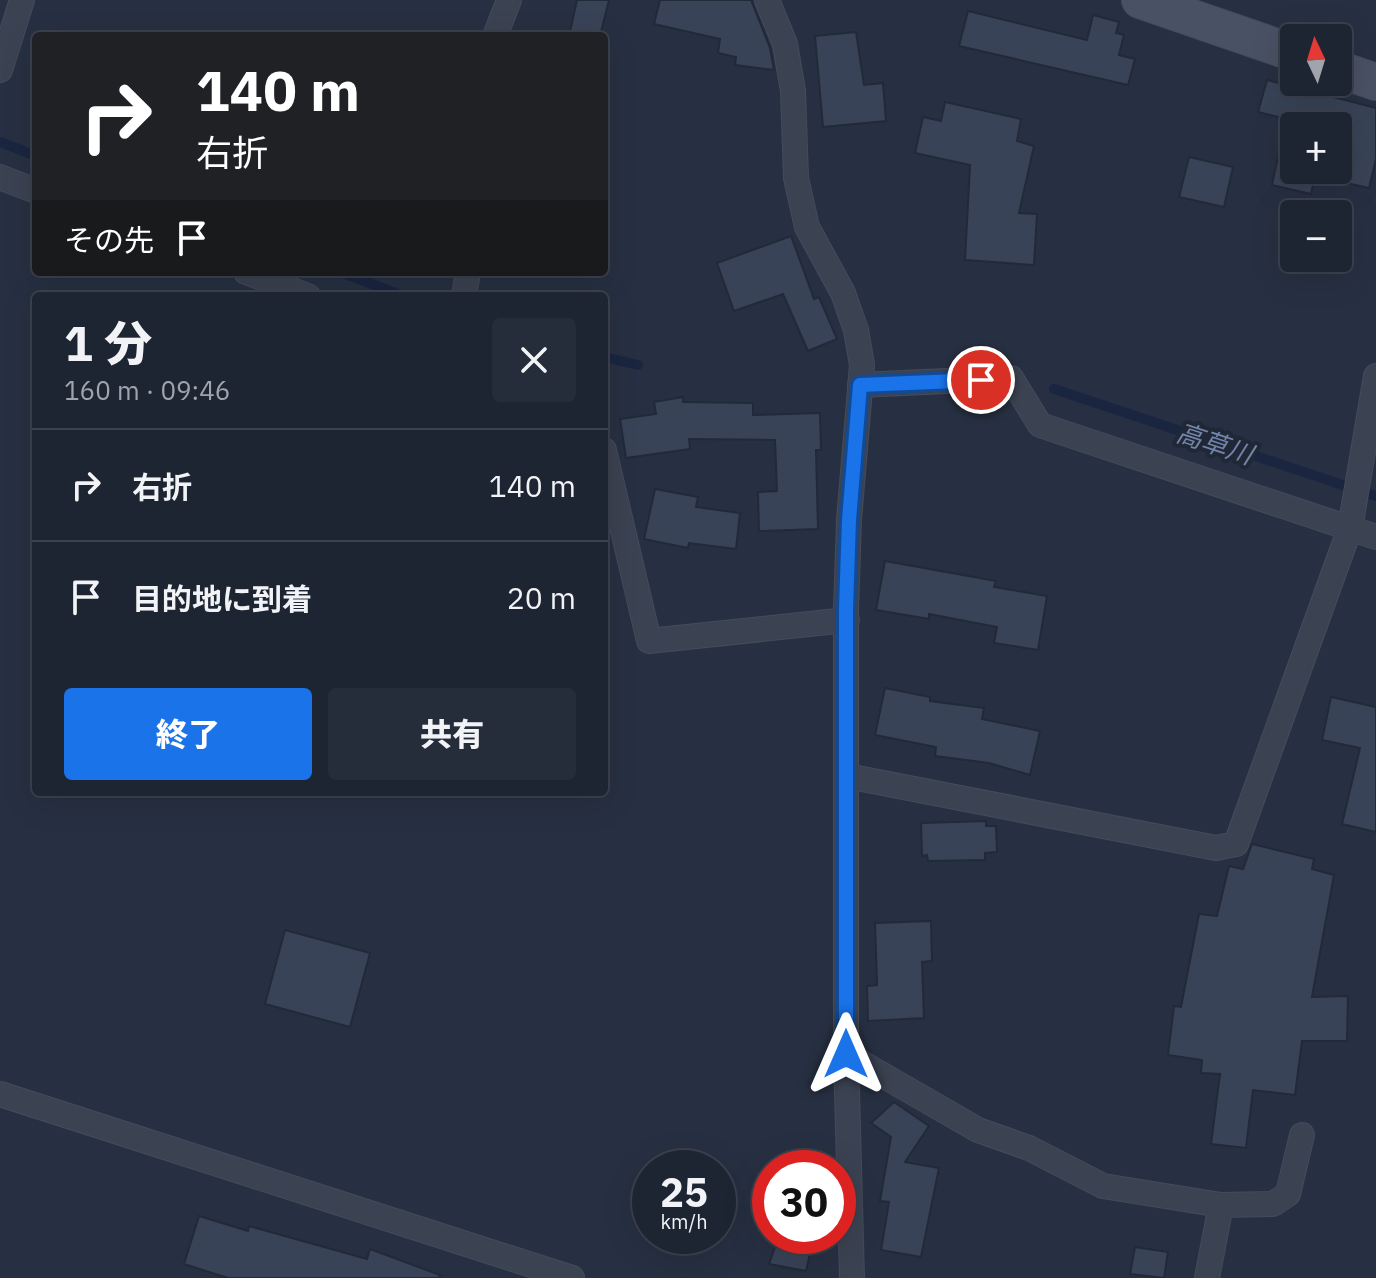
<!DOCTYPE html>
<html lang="ja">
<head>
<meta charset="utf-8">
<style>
	body { margin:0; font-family:"IBM Plex Sans","Noto Sans JP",sans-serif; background:#252c3a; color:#f1f3f6; height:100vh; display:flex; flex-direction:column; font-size:30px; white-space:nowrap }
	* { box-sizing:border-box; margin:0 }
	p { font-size:26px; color:#a0a4ac }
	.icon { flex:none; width:44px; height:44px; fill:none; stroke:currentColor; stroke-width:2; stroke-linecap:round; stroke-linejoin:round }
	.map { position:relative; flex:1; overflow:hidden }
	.sheet { position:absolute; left:32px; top:292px; width:576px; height:504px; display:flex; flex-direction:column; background:#1d2432; border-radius:8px; box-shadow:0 8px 32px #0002,0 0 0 2px #3b414d }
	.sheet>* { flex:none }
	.guide { position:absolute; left:32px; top:32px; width:576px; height:244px; border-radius:8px; box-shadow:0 8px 32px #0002,0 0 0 2px #3b414d; background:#202124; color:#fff; overflow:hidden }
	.needle { width:52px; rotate:356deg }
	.fabs { position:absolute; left:1280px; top:24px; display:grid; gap:16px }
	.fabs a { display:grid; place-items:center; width:72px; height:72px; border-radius:8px; background:#1d2432; box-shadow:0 8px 32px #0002,0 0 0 2px #3b414d; font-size:40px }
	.speed { position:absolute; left:632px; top:1150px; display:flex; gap:16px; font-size:40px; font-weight:700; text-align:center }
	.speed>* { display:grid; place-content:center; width:104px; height:104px; border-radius:50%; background:#1d2432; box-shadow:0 8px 32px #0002,0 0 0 2px #3b414d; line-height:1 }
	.speed small { font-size:20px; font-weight:400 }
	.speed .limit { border:12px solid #d22; background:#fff; color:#111 }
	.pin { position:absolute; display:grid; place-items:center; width:68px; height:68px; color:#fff; margin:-34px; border:4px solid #fff; border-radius:50%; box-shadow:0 2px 8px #0007 }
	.me { position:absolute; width:88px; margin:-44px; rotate:0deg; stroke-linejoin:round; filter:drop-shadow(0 0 6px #0008) }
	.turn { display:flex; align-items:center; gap:28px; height:168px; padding:0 32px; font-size:36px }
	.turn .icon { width:104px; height:104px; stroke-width:2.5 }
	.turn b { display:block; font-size:56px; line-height:68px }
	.then { display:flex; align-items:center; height:76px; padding:0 32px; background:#0003; gap:16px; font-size:30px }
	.round { display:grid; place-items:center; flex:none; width:84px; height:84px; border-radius:8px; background:#252c3a }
	.overview { display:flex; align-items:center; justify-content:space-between; height:136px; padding:0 32px }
	h1 { font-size:48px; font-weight:800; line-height:60px }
	.action { display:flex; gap:16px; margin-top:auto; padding:16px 32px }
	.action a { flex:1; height:92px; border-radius:8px; background:#1a73e8; color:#fff; font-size:32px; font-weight:800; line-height:92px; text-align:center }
	.action a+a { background:#252c3a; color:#f1f3f6 }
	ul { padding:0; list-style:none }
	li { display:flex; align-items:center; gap:24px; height:112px; padding:0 32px; border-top:2px solid #3b414d }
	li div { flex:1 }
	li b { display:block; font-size:30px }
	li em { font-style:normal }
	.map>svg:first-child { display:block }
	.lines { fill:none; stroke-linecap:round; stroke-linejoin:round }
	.stream { stroke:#1a2540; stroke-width:10 }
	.building { fill:#394357; stroke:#222939; stroke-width:2; fill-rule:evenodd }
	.street-casing { stroke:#454b5b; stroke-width:26 }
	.secondary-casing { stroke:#454b5b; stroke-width:38 }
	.street { stroke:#3b4251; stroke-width:24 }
	.secondary { stroke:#495164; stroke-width:36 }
	.route-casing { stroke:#114b97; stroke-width:20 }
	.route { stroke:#1a73e8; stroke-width:14 }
	.labels { text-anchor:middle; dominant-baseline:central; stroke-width:8; stroke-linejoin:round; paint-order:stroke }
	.water-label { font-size:26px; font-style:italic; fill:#7384a9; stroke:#202737 }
</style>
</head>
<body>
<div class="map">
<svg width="1376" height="1278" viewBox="0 0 1376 1278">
	<rect width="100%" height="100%" fill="#273042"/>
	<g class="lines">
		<g class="stream">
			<polyline points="0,142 36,156"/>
			<polyline points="341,272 403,296"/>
			<polyline points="604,357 638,365"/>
			<polyline points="1054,389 1376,496"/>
		</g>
	</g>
	<g class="building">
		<polygon points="577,0 609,0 600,36 569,36"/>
		<polygon points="660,0 751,0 770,48 774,70 735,65 736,57 718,53 720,39 654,24"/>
		<polygon points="968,11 1087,40 1093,15 1119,22 1116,33 1124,35 1119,55 1135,59 1128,85 959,46"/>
		<polygon points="856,32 864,85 883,83 886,121 823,127 815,36"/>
		<path d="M1267,80L1376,108V159L1369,188L1315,176L1311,194L1272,185L1286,119L1258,112ZM1294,126H1338V170H1294Z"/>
		<polygon points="945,102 1021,119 1017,141 1034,146 1019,213 1037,214 1034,265 965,260 970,165 915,153 923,117 941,121"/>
		<polygon points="1189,157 1233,167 1224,207 1179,197"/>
		<polygon points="791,236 814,299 819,297 837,339 808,351 783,294 734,311 717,263"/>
		<polygon points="683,397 683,402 753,403 753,415 820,413 821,450 816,450 818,529 759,531 758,492 777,491 775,440 689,439 690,449 626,458 620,419 656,414 654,402"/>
		<polygon points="655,489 698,497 696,507 740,513 736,549 689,543 688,548 644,539"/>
		<polygon points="885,561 996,581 994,587 1047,596 1038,650 994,643 997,627 929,614 929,619 876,610"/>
		<polygon points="885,688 930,697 930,701 984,708 982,719 1040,731 1030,775 989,763 935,756 936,747 875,735"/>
		<polygon points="1331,697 1376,707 1376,832 1342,824 1360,748 1322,740"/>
		<polygon points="986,821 986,826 996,826 997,852 985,853 985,860 928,861 927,855 922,856 921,823"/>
		<polygon points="1252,844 1314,859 1312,869 1334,875 1312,997 1348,996 1347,1041 1302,1041 1295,1095 1253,1090 1246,1148 1211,1144 1220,1074 1201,1073 1202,1060 1168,1055 1174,1006 1181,1007 1199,914 1217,916 1229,866 1243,869"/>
		<polygon points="931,921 932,961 922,962 924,1018 868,1021 867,986 877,985 875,923"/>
		<polygon points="285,930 370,953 350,1027 265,1004"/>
		<polygon points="894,1102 929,1126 905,1162 939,1168 921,1257 881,1250 889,1202 880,1201 891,1137 871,1123"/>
		<polygon points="199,1216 248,1231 249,1226 367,1259 370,1249 440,1275 439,1278 228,1278 184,1264"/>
		<polygon points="779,1236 814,1236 806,1271 769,1264"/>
		<polygon points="1135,1247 1168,1252 1164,1278 1130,1274"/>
	</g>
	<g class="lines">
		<defs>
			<g id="street">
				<polyline points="767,0 785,44 793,91 796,178 807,227 843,293 856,330 862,365 849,520 846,609 846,1054 852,1278"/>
				<polyline points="495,36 509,0"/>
				<polyline points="0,70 22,0"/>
				<polyline points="0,177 36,191"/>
				<polyline points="246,272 308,296"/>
				<polyline points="464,296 468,272"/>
				<polyline points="860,385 1011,378 1040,425 1376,537"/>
				<polyline points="604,450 649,641 847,620"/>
				<polyline points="847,776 1216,848 1236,844 1350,528 1376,376"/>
				<polyline points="846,1054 978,1130 1029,1148 1103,1186 1221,1205 1273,1204 1288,1194 1302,1135"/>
				<polyline points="0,1094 572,1278"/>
				<polyline points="1207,1278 1221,1205"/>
			</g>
			<g id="secondary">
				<polyline points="1140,0 1294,53"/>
				<polyline points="1338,69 1376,82"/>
			</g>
		</defs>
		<use href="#street" class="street-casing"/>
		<use href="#secondary" class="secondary-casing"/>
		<use href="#street" class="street"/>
		<use href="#secondary" class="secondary"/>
	</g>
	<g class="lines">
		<defs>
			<polyline id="route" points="846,1054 846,609 849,520 860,385 981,380"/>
		</defs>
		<use href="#route" class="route-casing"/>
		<use href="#route" class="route"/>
	</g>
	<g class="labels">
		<g class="water-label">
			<text transform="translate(1215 443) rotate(18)">高草川</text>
		</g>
	</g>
</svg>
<div class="fabs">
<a><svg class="needle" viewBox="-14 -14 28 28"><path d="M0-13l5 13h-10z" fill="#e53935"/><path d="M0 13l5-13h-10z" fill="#a0a4ac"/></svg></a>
<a>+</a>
<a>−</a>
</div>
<div class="speed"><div>25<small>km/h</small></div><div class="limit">30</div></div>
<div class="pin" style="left:981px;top:380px;background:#d93025"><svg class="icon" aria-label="arrive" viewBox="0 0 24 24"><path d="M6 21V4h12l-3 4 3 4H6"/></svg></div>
<svg class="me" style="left:846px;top:1054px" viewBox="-20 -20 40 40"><path d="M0-17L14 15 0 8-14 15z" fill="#1a73e8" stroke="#fff" stroke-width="4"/></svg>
<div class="guide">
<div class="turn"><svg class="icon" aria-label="right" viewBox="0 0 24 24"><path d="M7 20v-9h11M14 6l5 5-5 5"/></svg><div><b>140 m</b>右折</div></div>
<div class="then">その先<svg class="icon" aria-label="arrive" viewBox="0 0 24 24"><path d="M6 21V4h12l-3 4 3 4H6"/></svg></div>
</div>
<section class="sheet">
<div class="overview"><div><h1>1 分</h1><p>160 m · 09:46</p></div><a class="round"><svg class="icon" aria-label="close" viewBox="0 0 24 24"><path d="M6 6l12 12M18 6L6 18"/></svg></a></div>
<ul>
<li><svg class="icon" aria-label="right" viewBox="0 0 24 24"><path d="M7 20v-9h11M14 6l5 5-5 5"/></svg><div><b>右折</b></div><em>140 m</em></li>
<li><svg class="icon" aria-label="arrive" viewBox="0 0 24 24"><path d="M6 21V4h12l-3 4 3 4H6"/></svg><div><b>目的地に到着</b></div><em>20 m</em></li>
</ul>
<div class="action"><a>終了</a><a>共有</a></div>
</section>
</div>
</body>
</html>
